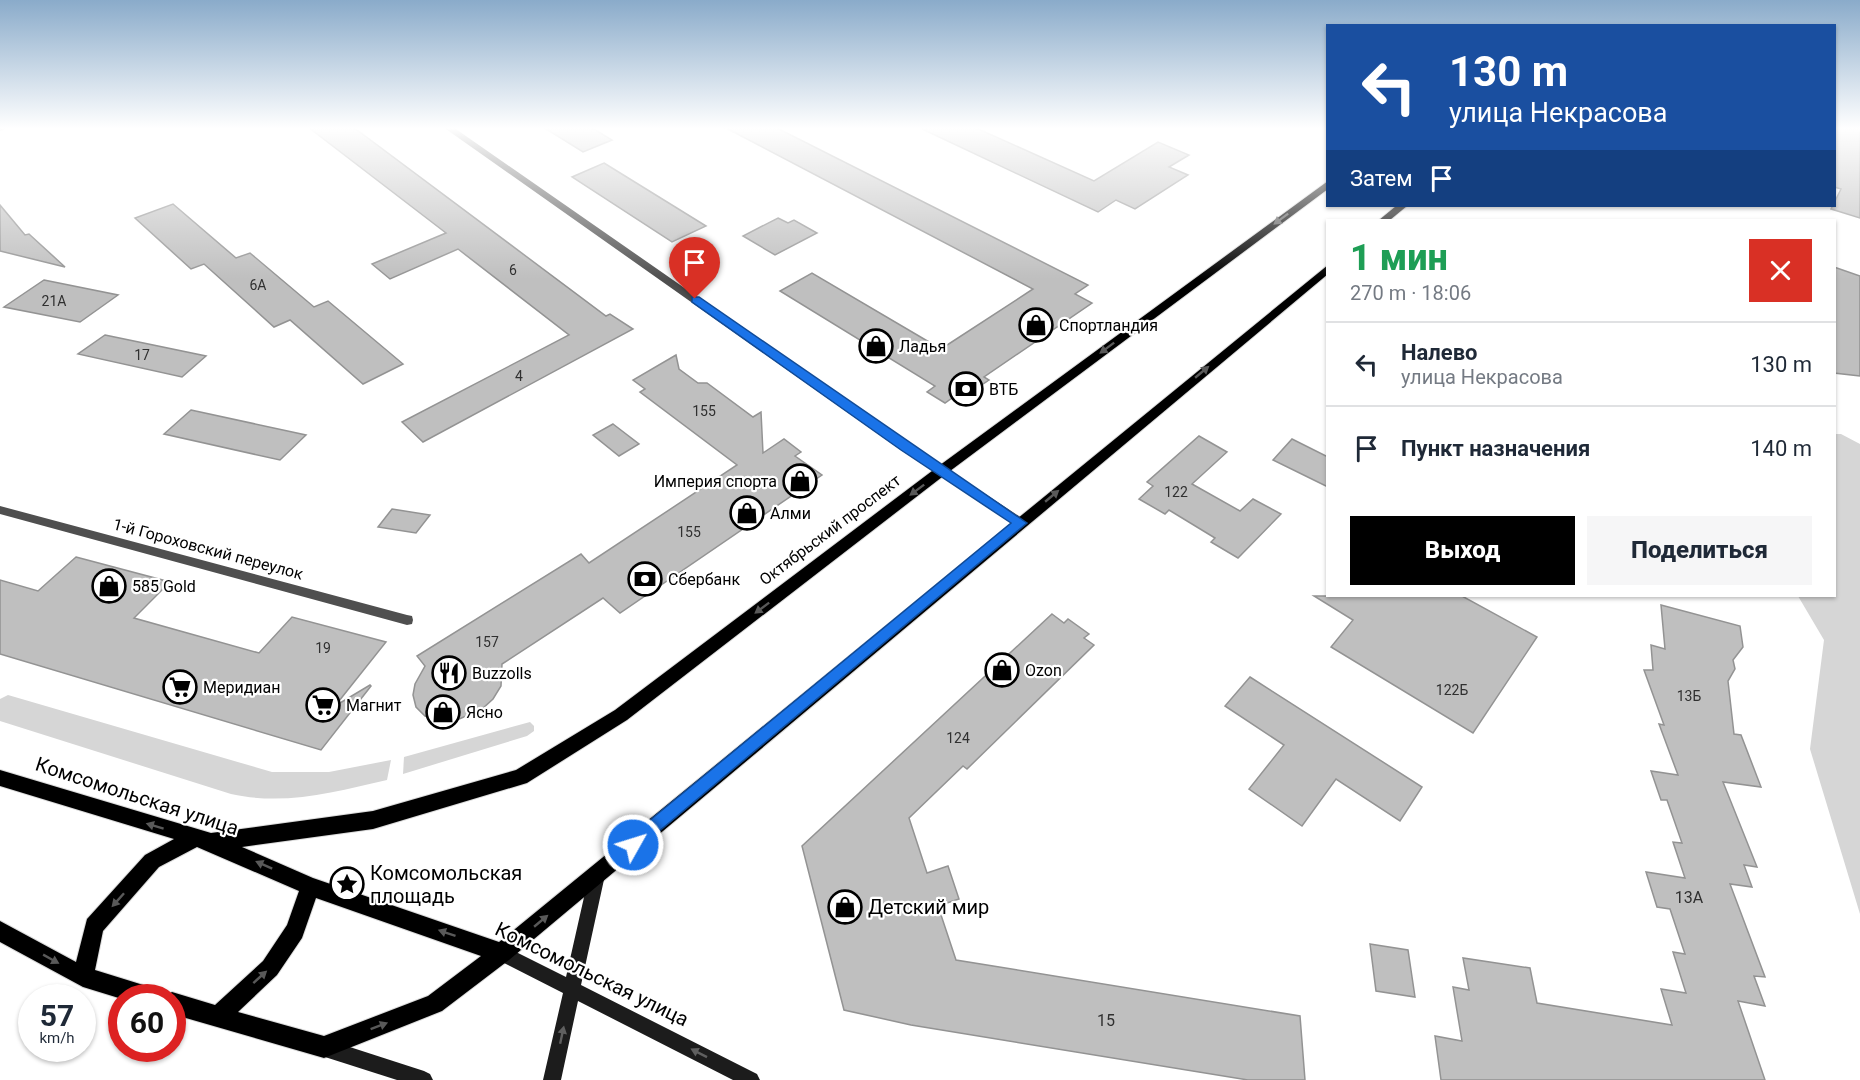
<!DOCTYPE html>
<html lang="ru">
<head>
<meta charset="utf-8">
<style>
	body { margin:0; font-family:Roboto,sans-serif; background:#f6f6f7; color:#1f2937; height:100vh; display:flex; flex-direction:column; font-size:22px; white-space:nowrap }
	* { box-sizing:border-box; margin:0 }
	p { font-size:20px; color:#747a83 }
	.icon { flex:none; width:33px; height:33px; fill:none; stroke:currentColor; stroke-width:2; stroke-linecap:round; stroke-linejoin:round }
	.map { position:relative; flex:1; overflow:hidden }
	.sheet { position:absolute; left:1326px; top:219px; width:510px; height:378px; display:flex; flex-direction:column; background:#fff; border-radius:0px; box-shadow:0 2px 4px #0004 }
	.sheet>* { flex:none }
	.hud { position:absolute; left:1326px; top:24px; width:510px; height:183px; border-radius:0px; box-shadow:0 2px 4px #0004; background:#1a4fa0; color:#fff; overflow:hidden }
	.speed { position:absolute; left:18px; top:984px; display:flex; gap:12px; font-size:30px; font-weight:700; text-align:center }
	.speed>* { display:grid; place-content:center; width:78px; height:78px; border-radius:50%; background:#fff; box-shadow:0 2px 4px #0004; line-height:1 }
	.speed small { font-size:15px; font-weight:400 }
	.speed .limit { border:9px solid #d22; background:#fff; color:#111 }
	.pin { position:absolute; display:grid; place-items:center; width:51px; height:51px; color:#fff; margin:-62px -26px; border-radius:50% 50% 50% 0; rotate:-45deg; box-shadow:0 0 6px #0007 }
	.pin .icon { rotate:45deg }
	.me { position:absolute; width:66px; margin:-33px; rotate:51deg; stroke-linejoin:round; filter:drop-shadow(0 0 4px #0008) }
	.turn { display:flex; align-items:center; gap:21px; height:126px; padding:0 24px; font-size:27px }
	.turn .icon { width:78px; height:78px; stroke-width:2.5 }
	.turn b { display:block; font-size:42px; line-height:51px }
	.then { display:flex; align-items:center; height:57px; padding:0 24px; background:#0003; gap:12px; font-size:22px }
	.round { display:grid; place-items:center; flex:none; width:63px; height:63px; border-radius:0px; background:#f6f6f7 }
	.overview { display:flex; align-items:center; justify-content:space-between; height:102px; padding:0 24px }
	h1 { font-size:36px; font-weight:800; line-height:45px; color:#1e9e55 }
	.action { display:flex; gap:12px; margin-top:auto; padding:12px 24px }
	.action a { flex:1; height:69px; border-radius:0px; background:#000; color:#fff; font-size:24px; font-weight:800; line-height:69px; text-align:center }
	.action a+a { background:#f6f6f7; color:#1f2937 }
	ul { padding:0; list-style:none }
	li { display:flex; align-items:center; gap:18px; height:84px; padding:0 24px; border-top:2px solid #e0e1e3 }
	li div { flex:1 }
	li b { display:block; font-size:22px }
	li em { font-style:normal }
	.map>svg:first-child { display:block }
	.green { fill:#d6d6d6 }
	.building { fill:#bfbfbf; stroke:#939393; stroke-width:1.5 }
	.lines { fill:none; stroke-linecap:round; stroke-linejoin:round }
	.primary-casing { stroke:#dbdbdb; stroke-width:2 }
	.minor { fill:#4f4f4f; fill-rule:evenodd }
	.tertiary { fill:#4f4f4f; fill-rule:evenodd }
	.secondary { fill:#1c1c1c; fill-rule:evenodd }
	.primary { fill:#000; fill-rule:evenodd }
	.oneway { fill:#595959 }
	.oneway2 { fill:#606060 }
	.route { fill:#1a73e8; stroke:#114b97; stroke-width:1.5 }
	.labels { text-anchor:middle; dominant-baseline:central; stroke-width:4.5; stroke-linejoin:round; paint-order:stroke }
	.number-label { font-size:14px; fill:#303030 }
	.poi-label { font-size:16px; fill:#000; stroke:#fff; text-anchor:start }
	.street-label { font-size:16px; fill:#000; stroke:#fff }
	.near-number-label { font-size:16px; fill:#303030 }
	.near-street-label { font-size:20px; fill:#000; stroke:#fff }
	.near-poi-label { font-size:20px; fill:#000; stroke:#fff; text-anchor:start }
</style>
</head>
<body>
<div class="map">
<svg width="1860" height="1080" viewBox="0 0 1860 1080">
	<rect width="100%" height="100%" fill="#fff"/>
	<g class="green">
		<polygon points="1834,434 1841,434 1860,444 1860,914 1810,749 1824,640 1798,596 1834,596"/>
		<path d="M8,695L272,772H329L391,760L387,780C335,792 285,806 231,794L0,721V699Z"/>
		<polygon points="530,722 534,726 534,731 527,736 403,774 404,757"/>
	</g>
	<g class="building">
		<polygon points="308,127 353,127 606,316 610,314 633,329 423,442 402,422 569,335 458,249 390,279 372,264 446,233"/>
		<polygon points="543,127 591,127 612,140 583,152"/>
		<polygon points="724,127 775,127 1088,285 1075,294 1092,303 984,377 989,380 965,396 959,393 945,403 927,392 935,386 780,291 812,273 941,349 1033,289"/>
		<polygon points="918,127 974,127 1094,181 1158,142 1189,155 1169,167 1188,175 1135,209 1116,200 1098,212"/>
		<polygon points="1834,127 1860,127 1860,218 1831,209 1841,189 1834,187"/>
		<polygon points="604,163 706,226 672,242 572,177"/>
		<polygon points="173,204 236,258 250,253 314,307 328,301 403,364 363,384 290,320 274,327 204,264 191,269 135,218"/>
		<polygon points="0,205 25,235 29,234 65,267 0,251"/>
		<polygon points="778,218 788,223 794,220 817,233 775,255 743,236"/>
		<polygon points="1834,267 1860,276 1860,376 1834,373"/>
		<polygon points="44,280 118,295 80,322 4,307"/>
		<polygon points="105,335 206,356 182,377 78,354"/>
		<polygon points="676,355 679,369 698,383 707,383 753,417 761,412 763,453 784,439 801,452 795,456 822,475 620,613 603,598 502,664 501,686 493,699 482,709 457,720 441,721 425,716 416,707 413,695 415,684 425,666 417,656 581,554 589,563 737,465 640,392 645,389 633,380"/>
		<polygon points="191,410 306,435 280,460 164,434"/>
		<polygon points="613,424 639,444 619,456 593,435"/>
		<polygon points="1199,436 1227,452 1192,484 1240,511 1253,499 1281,514 1238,558 1211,542 1215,538 1169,510 1165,514 1139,499 1153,486 1147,482"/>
		<polygon points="1292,439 1328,457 1328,487 1273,460"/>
		<polygon points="392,509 430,515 416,533 378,527"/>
		<polygon points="76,557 170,582 134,618 259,653 292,617 386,642 335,706 370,685 371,686 321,750 0,654 0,580 38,591"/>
		<polygon points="1314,596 1462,596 1537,637 1473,733 1331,647 1353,620"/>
		<polygon points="1661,605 1740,626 1743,647 1733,660 1735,669 1728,681 1734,734 1741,735 1761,787 1723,782 1757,867 1744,865 1752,887 1730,884 1765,977 1754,976 1765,1006 1738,1001 1765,1080 1441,1080 1435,1036 1462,1041 1453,987 1469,990 1463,958 1530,968 1537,1003 1672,1025 1661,989 1686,993 1673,952 1685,954 1670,909 1657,907 1646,872 1685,878 1673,842 1682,843 1667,800 1661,800 1651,771 1678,775 1659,724 1664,725 1644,670 1653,670 1651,645 1665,649"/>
		<polygon points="1052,614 1064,623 1068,619 1089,634 1084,638 1094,645 967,769 963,766 909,818 927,873 948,866 959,899 938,906 956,960 1300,1016 1305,1080 1248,1080 911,1025 844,1010 802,846"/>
		<polygon points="1250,677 1422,787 1400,821 1336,779 1302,826 1249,789 1284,745 1225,706"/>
		<polygon points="1370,944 1408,950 1415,997 1376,991"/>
	</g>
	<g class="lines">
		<defs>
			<g id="primary">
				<path d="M1328,181V189L946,474L627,720L527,783L373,829L242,847L313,878L499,942L1328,265V274L509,960L442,1011L324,1058L172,1014V998H164L165,996L172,992L215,1005L263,961L287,925L299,891L197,847L159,867L103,931L95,970L153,988L160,991L163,998L122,999L83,987L0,942V921L76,962L87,919L145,855L174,839L0,786V770L211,833L373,811L516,770L615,710L936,468ZM316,898L481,956L428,996L324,1036L238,1012L277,975L302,938Z"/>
				<polygon points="1396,206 1407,206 1390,220 1379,220"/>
			</g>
		</defs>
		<use href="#primary" class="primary-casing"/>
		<polygon class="minor" points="0,506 407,615 412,616 413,620 412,624 407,625 0,514"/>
		<g class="tertiary">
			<polygon points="0,127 11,127 0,131"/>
			<polygon points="443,127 453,127 909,444 1025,520 1027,523 1025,526 1017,526 901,450"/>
		</g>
		<g class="secondary">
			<polygon points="597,868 602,870 605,875 581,985 757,1074 760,1080 733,1080 578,1001 561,1080 543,1080 563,993 496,959 494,953 496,947 502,945 566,977 589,875 592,870"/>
			<polygon points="325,1039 424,1071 430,1074 433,1080 397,1080 325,1057 319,1054 316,1048 319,1042"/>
		</g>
		<use href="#primary" class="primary"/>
	</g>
	<defs><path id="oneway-solid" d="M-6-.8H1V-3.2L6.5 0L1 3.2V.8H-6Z" transform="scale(1.5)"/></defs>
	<g class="oneway">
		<use href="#oneway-solid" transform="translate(1281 219) rotate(143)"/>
		<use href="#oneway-solid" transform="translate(1107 348) rotate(143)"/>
		<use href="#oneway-solid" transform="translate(1202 372) rotate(-40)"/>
		<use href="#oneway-solid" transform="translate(917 490) rotate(143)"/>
		<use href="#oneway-solid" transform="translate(1052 496) rotate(-40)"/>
		<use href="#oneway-solid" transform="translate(762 608) rotate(143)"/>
		<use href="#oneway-solid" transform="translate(155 826) rotate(-163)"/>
		<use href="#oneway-solid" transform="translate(264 865) rotate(-156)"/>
		<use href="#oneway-solid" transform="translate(118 900) rotate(132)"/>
		<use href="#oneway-solid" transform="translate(541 921) rotate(-40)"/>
		<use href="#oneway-solid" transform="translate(447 933) rotate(-161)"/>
		<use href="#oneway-solid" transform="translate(51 959) rotate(29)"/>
		<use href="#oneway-solid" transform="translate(260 977) rotate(-42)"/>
		<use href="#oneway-solid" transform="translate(379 1026) rotate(-21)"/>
	</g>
	<g class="oneway2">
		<use href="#oneway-solid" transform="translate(562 1035) rotate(-78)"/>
		<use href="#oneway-solid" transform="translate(699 1053) rotate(-153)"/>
	</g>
	<linearGradient id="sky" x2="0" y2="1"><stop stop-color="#8aabca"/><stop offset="0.46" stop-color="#fff"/><stop offset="1" stop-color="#fff" stop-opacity="0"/></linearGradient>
	<rect width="1860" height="279" fill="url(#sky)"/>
	<polygon class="route" points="692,297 699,297 1027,523 633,853 627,850 624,845 627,839 1011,523 901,450 692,302"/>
	<defs>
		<symbol id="shop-ring" viewBox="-11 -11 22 22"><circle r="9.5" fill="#fff" stroke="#000" stroke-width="1.5"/><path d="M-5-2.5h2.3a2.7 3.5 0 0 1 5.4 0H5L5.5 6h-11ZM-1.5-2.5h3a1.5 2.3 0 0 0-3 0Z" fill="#000"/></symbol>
		<symbol id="bank-ring" viewBox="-11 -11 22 22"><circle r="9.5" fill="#fff" stroke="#000" stroke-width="1.5"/><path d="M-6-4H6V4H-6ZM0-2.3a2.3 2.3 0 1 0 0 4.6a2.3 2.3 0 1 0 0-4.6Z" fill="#000"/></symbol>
		<symbol id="restaurant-ring" viewBox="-11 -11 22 22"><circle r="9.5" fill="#fff" stroke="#000" stroke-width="1.5"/><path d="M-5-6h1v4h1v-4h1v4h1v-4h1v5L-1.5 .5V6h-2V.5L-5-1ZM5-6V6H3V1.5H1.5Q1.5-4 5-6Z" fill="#000"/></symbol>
		<symbol id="supermarket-ring" viewBox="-11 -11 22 22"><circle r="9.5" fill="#fff" stroke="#000" stroke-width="1.5"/><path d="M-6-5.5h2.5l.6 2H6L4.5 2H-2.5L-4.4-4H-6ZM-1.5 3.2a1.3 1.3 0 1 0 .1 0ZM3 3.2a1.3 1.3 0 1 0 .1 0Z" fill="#000"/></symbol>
		<symbol id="sight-ring" viewBox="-11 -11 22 22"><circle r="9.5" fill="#fff" stroke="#000" stroke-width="1.5"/><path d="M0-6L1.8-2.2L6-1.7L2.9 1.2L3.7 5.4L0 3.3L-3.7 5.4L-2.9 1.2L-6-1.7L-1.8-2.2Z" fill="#000"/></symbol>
	</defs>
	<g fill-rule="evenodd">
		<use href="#shop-ring" x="1017" y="306" width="38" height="38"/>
		<use href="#shop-ring" x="857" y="327" width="38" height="38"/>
		<use href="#bank-ring" x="947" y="370" width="38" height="38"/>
		<use href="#shop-ring" x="781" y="462" width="38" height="38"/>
		<use href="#shop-ring" x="728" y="494" width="38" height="38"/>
		<use href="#bank-ring" x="626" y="560" width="38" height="38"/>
		<use href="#shop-ring" x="90" y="567" width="38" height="38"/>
		<use href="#shop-ring" x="983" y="651" width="38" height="38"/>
		<use href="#restaurant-ring" x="430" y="654" width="38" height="38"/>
		<use href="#supermarket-ring" x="161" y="668" width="38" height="38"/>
		<use href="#supermarket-ring" x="304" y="686" width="38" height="38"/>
		<use href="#shop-ring" x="424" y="693" width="38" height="38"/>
		<use href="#sight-ring" x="328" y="865" width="38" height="38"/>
		<use href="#shop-ring" x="826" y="888" width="38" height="38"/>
	</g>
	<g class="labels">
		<g class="number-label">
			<text x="513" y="270">6</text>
			<text x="258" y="285">6А</text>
			<text x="54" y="301">21А</text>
			<text x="142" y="355">17</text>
			<text x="519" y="376">4</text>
			<text x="704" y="411">155</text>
			<text x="1176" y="492">122</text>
			<text x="689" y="532">155</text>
			<text x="487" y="642">157</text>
			<text x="323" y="648">19</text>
			<text x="1452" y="690">122Б</text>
			<text x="1689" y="696">13Б</text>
			<text x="958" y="738">124</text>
		</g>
		<g class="poi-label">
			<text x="1059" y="325">Спортландия</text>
			<text x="899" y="346">Ладья</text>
			<text x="989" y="389">ВТБ</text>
			<text x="777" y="481" text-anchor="end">Империя спорта</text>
			<text x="770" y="513">Алми</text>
			<text x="668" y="579">Сбербанк</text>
			<text x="132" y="586">585 Gold</text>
			<text x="1025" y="670">Ozon</text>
			<text x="472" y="673">Buzzolls</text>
			<text x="203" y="687">Меридиан</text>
			<text x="346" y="705">Магнит</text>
			<text x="466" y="712">Ясно</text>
		</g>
		<g class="street-label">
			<text transform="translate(830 530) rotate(-37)">Октябрьский проспект</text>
			<text transform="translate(208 549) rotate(15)">1-й Гороховский переулок</text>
		</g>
		<g class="near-number-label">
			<text x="1689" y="897">13А</text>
			<text x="1106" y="1020">15</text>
		</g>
		<g class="near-street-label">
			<text transform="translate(137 796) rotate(18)">Комсомольская улица</text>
			<text transform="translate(592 974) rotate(26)">Комсомольская улица</text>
		</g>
		<g class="near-poi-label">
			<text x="370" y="873">Комсомольская<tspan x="370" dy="23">площадь</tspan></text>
			<text x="868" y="907">Детский мир</text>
		</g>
	</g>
</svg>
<div class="speed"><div>57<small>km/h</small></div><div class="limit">60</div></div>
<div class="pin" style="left:695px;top:299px;background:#d93025"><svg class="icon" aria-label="arrive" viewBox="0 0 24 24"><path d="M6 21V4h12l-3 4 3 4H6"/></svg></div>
<svg class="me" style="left:633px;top:845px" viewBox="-20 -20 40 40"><circle r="17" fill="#1a73e8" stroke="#fff" stroke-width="3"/><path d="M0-11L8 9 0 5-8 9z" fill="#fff"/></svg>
<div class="hud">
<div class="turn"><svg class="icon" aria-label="left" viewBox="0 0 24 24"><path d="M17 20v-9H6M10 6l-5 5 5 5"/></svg><div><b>130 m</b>улица Некрасова</div></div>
<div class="then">Затем<svg class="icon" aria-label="arrive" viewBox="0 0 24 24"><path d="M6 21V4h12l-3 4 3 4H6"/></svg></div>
</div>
<section class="sheet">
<div class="overview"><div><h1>1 мин</h1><p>270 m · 18:06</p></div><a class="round" style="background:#d93025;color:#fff"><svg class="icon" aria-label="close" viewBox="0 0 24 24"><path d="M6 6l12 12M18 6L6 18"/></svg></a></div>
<ul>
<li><svg class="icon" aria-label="left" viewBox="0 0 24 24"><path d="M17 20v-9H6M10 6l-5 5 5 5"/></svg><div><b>Налево</b><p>улица Некрасова</p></div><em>130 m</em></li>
<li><svg class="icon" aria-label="arrive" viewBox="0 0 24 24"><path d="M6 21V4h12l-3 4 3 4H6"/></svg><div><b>Пункт назначения</b></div><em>140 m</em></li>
</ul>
<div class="action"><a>Выход</a><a>Поделиться</a></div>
</section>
</div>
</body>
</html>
